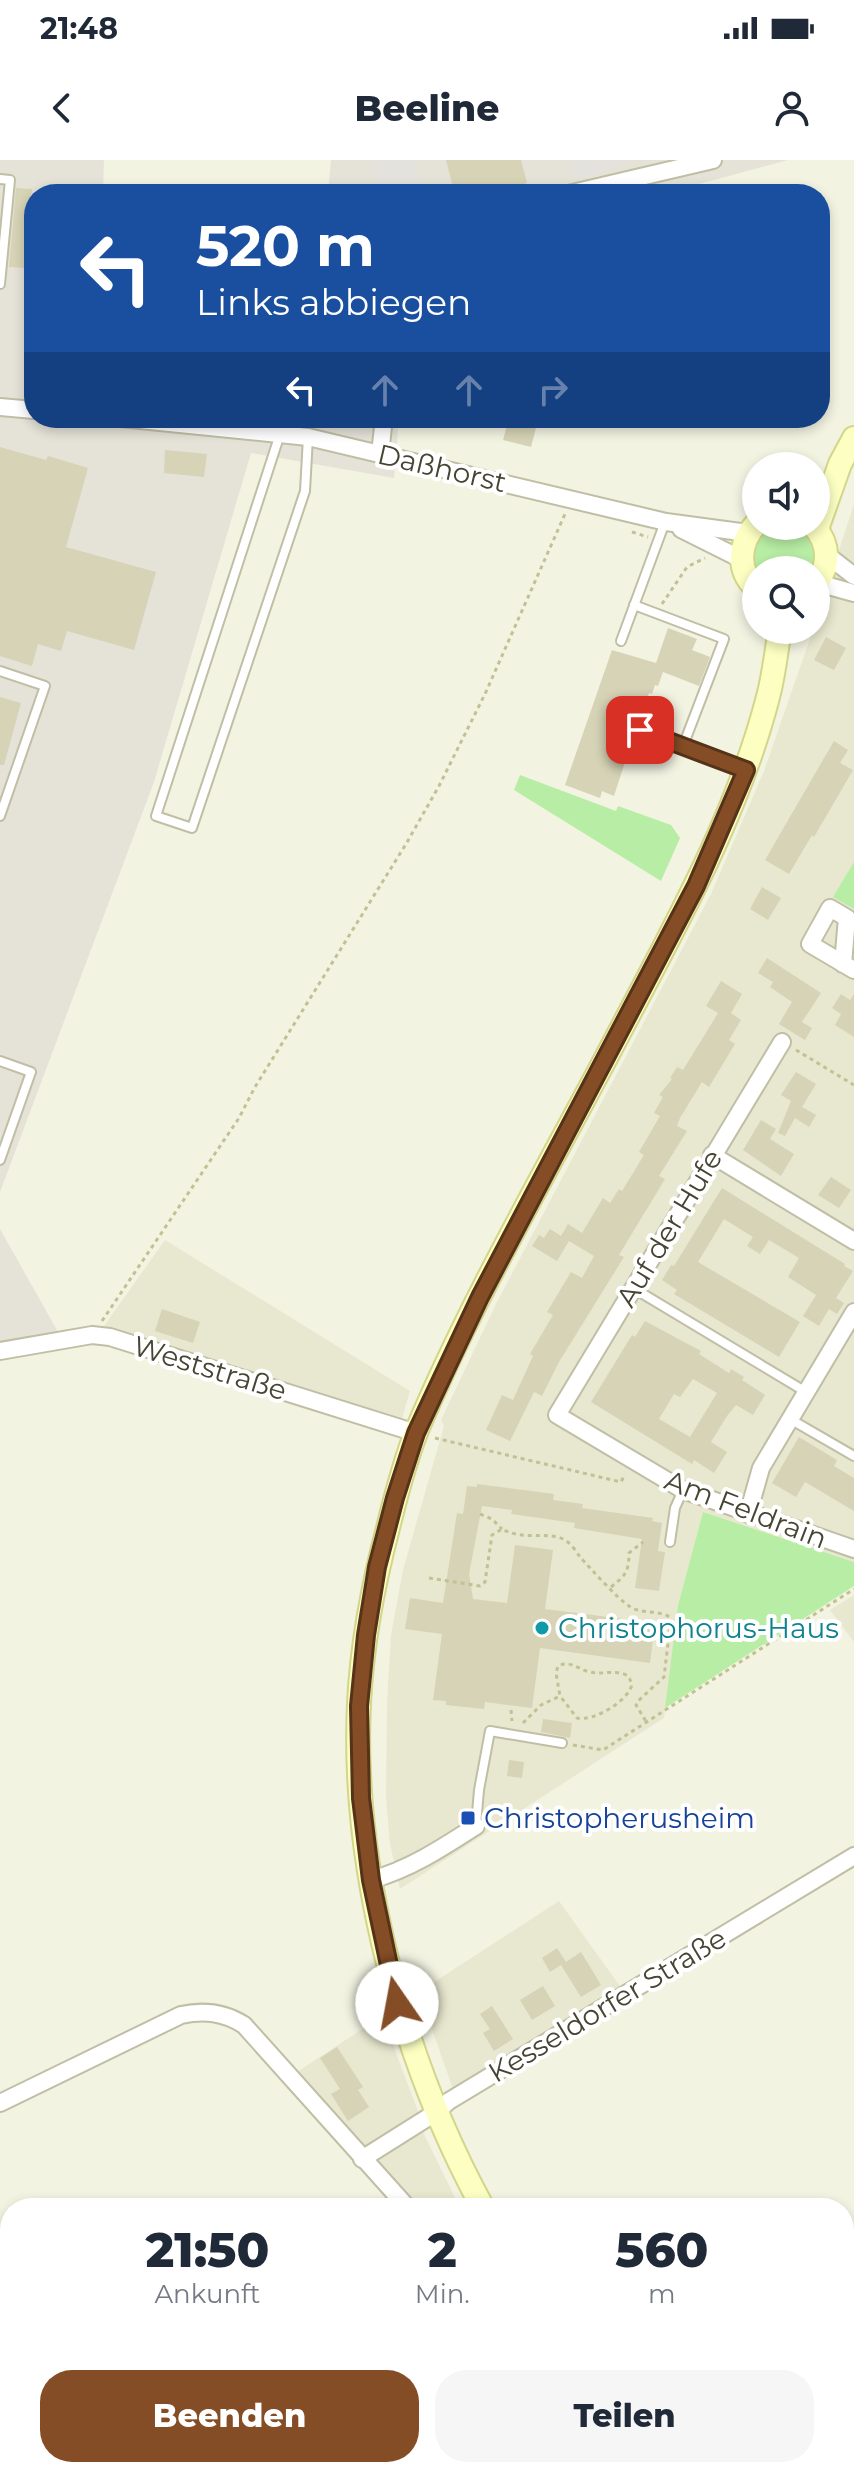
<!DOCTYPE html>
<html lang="de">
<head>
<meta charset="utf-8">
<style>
	body { margin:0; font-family:Montserrat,sans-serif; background:#f6f6f7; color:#1f2937; height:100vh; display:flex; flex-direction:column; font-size:30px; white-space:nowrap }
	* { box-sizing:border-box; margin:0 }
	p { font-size:26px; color:#747a83 }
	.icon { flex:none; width:44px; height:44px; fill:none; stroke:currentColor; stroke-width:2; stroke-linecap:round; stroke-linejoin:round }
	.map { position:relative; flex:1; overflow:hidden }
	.panel { position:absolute; left:0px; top:2038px; width:854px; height:280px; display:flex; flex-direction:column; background:#fff; border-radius:32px 32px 0 0; box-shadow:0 4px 12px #0003 }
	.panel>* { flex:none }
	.hud { position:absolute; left:24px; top:24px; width:806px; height:244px; border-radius:32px; box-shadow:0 4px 12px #0003; background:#1a4fa0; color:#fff; overflow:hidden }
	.tools { position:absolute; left:742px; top:292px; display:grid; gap:16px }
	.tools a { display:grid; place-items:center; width:88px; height:88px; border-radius:50%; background:#fff; box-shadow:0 4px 12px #0003; font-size:40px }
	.pin { position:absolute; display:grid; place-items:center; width:68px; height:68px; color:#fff; margin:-34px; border-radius:16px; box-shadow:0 4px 12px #0006 }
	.me { position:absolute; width:88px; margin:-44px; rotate:348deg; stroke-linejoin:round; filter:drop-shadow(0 0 6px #0008) }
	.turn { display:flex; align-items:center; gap:28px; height:168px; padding:0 40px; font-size:36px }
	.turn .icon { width:104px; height:104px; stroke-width:2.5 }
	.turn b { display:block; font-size:56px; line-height:68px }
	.lanes { display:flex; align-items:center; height:76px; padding:0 40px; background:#0003; justify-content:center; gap:40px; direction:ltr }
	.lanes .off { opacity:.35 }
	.eta { display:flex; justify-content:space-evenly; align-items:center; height:136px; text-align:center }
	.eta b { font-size:48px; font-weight:800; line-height:56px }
	.primary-button { display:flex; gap:16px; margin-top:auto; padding:16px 40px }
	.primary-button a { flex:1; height:92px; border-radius:32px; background:#844d25; color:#fff; font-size:32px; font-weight:800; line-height:92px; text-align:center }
	.primary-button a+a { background:#f6f6f7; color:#1f2937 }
	.status { display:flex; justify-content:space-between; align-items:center; height:56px; padding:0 40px; background:#fff; direction:ltr }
	.status svg { height:22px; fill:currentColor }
	header { display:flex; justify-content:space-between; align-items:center; height:104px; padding:0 40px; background:#fff; font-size:36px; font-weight:800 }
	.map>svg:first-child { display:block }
	.residential { fill:#e8e8d0 }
	.industrial { fill:#e5e3d8 }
	.green { fill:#b8eda5 }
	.parking { fill:#e3e2dc }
	.building { fill:#d6d3b6; fill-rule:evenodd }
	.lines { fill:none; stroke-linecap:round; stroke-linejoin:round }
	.service-casing { stroke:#c0bea4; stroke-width:12 }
	.minor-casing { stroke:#c0bea4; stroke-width:20 }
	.secondary-casing { stroke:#d3d68a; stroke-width:26 }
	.path { stroke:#c3c193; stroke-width:3; stroke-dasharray:4 4; stroke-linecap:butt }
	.service { stroke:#fff; stroke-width:8 }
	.minor { stroke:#fff; stroke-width:16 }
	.secondary { stroke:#fcffc1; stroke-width:22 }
	.route-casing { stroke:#563218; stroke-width:20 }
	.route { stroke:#844d25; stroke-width:14 }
	.culture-dot { fill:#0f9aa8; stroke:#fff; stroke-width:3 }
	.transit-dot { fill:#1a4fb4; stroke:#fff; stroke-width:3 }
	.labels { text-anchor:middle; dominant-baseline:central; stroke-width:8; stroke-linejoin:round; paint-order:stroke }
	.street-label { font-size:28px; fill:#464432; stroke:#fff }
	.culture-label { font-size:28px; fill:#0d838f; stroke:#fff; text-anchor:start }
	.transit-label { font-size:28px; fill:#164399; stroke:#fff; text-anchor:start }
</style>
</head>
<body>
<div class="status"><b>21:48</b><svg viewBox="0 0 49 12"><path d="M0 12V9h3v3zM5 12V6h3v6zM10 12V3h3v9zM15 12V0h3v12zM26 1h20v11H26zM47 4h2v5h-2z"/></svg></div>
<header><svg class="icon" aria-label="back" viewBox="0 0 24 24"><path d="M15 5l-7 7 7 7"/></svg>Beeline<svg class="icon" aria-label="person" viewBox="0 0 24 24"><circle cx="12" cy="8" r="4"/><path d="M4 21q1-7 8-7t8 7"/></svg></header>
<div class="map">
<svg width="854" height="2318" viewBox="0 0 854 2318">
	<rect width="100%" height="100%" fill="#f3f3e2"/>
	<g class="residential">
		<polygon points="854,344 854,1402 703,1352 678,1445 664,1558 400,1729 390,1684 386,1636 387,1543 391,1475 403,1410 444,1266 441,1260 496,1144 711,734 764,611 813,470 816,470 816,461"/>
		<polygon points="165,1080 410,1231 401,1262 205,1200 104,1166"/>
		<polygon points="854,1435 854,1482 830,1450"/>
		<polygon points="559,1741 622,1829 454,1932 419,1832"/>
		<polygon points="382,1856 419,1954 421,1968 460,2048 396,2048 285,1920"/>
		<polygon points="413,2308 640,2308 649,2318 422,2318"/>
	</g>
	<g class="industrial">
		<polygon points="0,0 104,0 103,34 34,34 34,258 399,258 394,318 251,293 154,622 0,1032"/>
		<polygon points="331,0 788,0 662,34 328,34"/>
		<polygon points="0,1069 58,1172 0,1183"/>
	</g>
	<g class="green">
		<path d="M768,366C777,366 793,363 802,367C817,374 817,397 815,410H756V417L750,388L761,370Z"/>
		<polygon points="520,615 616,651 618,646 671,665 680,678 661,721 514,630"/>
		<polygon points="854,702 854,749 833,737"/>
		<polygon points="703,1352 854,1402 854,1426 665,1548 678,1445"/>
	</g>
	<g class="parking">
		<polygon points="371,0 415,0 424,33 411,34 409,25 380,33"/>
		<polygon points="572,0 626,0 606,12 577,19"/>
	</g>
	<g class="building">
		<polygon points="446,0 521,0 527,23 517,26 453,27"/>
		<polygon points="16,28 32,29 31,36 34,36 34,94 27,93 26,108 9,107"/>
		<polygon points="509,258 537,264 531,287 503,280"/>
		<polygon points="0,287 46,300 48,296 88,308 66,387 156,412 134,490 67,471 61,491 38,484 32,506 0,496"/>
		<polygon points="165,290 207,294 204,317 164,313"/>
		<polygon points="668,468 697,479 692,490 710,497 699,526 663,512 658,526 655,525 652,534 649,533 638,563 634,567 634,574 614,636 602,631 600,638 565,625 612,490 656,503"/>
		<polygon points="826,477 846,488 834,510 814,500"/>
		<polygon points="0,537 21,543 4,605 0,605"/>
		<polygon points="834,581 848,590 840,603 853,610 814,677 812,675 789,714 765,700"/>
		<polygon points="762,727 781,738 768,760 750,749"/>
		<polygon points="767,798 821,833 802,862 812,868 805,880 779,864 792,842 770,827 773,822 758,813"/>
		<polygon points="721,821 742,834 731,853 741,860 729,880 735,884 709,927 702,922 680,958 677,966 687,971 659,1016 665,1019 619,1095 624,1097 559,1202 542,1236 534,1232 510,1281 486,1270 502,1235 513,1240 533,1196 530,1194 553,1155 547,1152 571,1112 582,1118 594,1096 569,1081 557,1101 532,1086 539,1075 544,1078 550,1069 561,1076 568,1064 582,1073 603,1038 610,1043 619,1029 622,1031 644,995 639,992 660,956 654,953 663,937 659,935 672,919 670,918 677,907 683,910 718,853 706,846"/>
		<polygon points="841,834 850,840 854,834 854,877 835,865 841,854 832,848"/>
		<polygon points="796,912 816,924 802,947 816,955 809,967 795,958 785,976 778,973 791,941 781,935"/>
		<polygon points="761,960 776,969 770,979 794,994 781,1016 743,990"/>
		<polygon points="831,1017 851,1030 839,1048 818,1035"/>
		<polygon points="722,1028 845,1104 844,1106 853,1111 836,1138 844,1143 837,1154 829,1149 819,1166 803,1156 816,1135 788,1117 799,1098 769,1080 760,1094 747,1086 753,1077 724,1059 698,1102 800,1162 779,1197 674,1134 677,1130 662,1120 671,1105 674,1106"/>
		<polygon points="162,1149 200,1162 193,1183 155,1171"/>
		<path d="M645,1161L701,1191L699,1194L729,1213L731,1209L744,1217L742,1220L765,1235L753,1255L736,1245L727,1256L711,1282L727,1292L714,1313L694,1300L692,1304L591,1242L632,1175L635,1177ZM693,1219L717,1233L690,1277L659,1259L674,1234L680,1237Z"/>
		<polygon points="799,1277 837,1300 834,1306 854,1318 854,1351 805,1322 796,1337 772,1323"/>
		<polygon points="477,1324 554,1334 553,1340 583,1344 582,1348 653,1358 652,1361 662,1363 658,1391 665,1392 659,1431 635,1428 642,1379 574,1368 575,1363 511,1354 512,1350 482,1346 469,1414 473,1439 507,1443 515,1385 553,1390 545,1449 655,1463 650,1503 540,1488 532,1548 485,1542 484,1549 446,1545 446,1541 433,1540 442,1474 405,1469 410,1438 443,1443 457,1353 463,1354 467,1326 477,1327"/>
		<polygon points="543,1559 572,1563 570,1578 541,1572"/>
		<polygon points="509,1600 524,1602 522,1618 507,1616"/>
		<polygon points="557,1788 566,1802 581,1792 601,1825 581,1837 561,1805 550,1812 542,1798"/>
		<polygon points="543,1826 555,1846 532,1860 520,1840"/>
		<polygon points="492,1846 513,1879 494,1891 483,1873 490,1869 480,1854"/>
		<polygon points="337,1887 363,1927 358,1930 369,1947 348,1961 331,1934 340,1929 320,1898"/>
	</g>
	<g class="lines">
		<defs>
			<g id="service">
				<polyline points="0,19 10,20 0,124"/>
				<polyline points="280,274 156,656 192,668 305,331 308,277"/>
				<polyline points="634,445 724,479 683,586"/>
				<polyline points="621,481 665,362"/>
				<polyline points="0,511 45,526 0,656"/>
				<polyline points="640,570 745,609"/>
				<polyline points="0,901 31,912 0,1000"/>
				<polyline points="633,1128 806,1232"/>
				<polyline points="790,1259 854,1296"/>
				<polyline points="670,1382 675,1348 683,1330"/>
				<polyline points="476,1665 479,1630 490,1571 562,1583"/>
				<polyline points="478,2318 490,2308"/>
			</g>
			<g id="minor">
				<polyline points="568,34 713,0"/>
				<polyline points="0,247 34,250"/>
				<polyline points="120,258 308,277 666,362 748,373"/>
				<polyline points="380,294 384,258"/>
				<polyline points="681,369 741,399"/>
				<polyline points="827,395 854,416"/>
				<polyline points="818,423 854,433"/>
				<polyline points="843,804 847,758 830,748 810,784 854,810"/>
				<polyline points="782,882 557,1255 683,1330 854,1389"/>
				<polyline points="712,995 854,1081"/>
				<polyline points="0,1191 92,1175 110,1177 416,1273"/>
				<polyline points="748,1354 761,1308 854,1152"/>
				<path d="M371,1720C410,1709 442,1688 476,1666"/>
				<path d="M0,1943L181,1855C204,1850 224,1852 244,1865L408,2048"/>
				<polyline points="362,1999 435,1953 449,1941 854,1696"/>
			</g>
			<g id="secondary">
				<path d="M756,364C739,383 736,410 756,428"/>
				<path d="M814,366C830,385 830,405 816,425"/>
				<polyline points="817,369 840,304 854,278"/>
				<path d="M483,2048C403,1902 351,1710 359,1543C362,1484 373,1425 388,1368C396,1335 405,1301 417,1270C474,1135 549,1007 617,877C674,768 737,657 768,537C774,515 776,492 780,470"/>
				<polyline points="664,2308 673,2318"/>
			</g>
		</defs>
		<use href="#service" class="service-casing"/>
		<use href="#minor" class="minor-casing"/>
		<use href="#secondary" class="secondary-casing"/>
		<g class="path">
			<polyline points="46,259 106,266"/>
			<polyline points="632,372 648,377"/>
			<polyline points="662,444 687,407 705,398"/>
			<polyline points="796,890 854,925"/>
			<polyline points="102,1161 239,958 255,927 406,684 439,626 485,534 565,354"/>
			<polyline points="435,1278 621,1322 625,1314"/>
			<polyline points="480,1354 492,1359 502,1369"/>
			<path d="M429,1418L480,1426L485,1422L492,1375L502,1369C524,1381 545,1371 563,1379C570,1382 576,1391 580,1397C591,1409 617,1438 629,1446C642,1455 659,1449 671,1458L664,1517L638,1541L636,1545L647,1563"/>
			<path d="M611,1427C625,1416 629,1412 629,1393L643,1382"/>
			<polyline points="511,1550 512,1561"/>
			<path d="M523,1563L541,1545L560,1536L556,1513L558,1506C571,1500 577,1509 590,1512C601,1515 613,1510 624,1514C630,1517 629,1518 632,1524C629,1541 593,1562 577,1558L560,1536"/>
			<polyline points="573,1585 603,1590 854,1429"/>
			<polyline points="692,2311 698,2318"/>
		</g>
		<use href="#service" class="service"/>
		<use href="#minor" class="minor"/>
		<use href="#secondary" class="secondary"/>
	</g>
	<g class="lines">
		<defs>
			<polyline id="route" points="397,1843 371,1720 361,1638 359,1546 366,1475 377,1407 395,1338 416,1273 480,1137 696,726 746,610 640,570"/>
		</defs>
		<use href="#route" class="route-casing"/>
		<use href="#route" class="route"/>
	</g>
	<circle class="culture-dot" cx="542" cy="1468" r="8"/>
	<rect class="transit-dot" x="460" y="1650" width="16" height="16" rx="4"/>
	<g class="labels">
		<g class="street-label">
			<text transform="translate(442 308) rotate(13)">Daßhorst</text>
			<text transform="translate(669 1068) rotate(-59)">Auf der Hufe</text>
			<text transform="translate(210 1208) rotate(17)">Weststraße</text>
			<text transform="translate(746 1349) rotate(21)">Am Feldrain</text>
			<text transform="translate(607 1845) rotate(-31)">Kesseldorfer Straße</text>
		</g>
		<g class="culture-label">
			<text x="558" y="1468">Christophorus-Haus</text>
		</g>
		<g class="transit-label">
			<text x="484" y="1658">Christopherusheim</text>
		</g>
	</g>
</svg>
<div class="tools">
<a><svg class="icon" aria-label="sound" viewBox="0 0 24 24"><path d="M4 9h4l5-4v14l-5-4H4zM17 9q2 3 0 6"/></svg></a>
<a><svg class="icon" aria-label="search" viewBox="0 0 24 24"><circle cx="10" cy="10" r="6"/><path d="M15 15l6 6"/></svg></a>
</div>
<div class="pin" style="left:640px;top:570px;background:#d93025"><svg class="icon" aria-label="arrive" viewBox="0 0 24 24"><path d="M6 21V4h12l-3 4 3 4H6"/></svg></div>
<svg class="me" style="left:397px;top:1843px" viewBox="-20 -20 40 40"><circle r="19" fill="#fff"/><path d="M0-13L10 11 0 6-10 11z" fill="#844d25"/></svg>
<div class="hud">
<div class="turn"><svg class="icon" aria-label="left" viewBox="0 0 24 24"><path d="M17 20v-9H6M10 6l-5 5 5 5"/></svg><div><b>520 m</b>Links abbiegen</div></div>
<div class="lanes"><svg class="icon" aria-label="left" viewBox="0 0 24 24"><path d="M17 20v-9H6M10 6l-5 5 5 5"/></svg><svg class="icon off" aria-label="ahead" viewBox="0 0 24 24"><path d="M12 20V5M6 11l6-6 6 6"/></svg><svg class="icon off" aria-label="ahead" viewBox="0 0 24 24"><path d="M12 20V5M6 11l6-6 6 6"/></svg><svg class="icon off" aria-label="right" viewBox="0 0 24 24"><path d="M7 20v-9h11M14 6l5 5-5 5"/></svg></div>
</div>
<section class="panel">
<div class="eta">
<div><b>21:50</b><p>Ankunft</p></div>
<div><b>2</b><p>Min.</p></div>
<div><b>560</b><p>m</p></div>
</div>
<div class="primary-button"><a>Beenden</a><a>Teilen</a></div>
</section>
</div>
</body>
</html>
